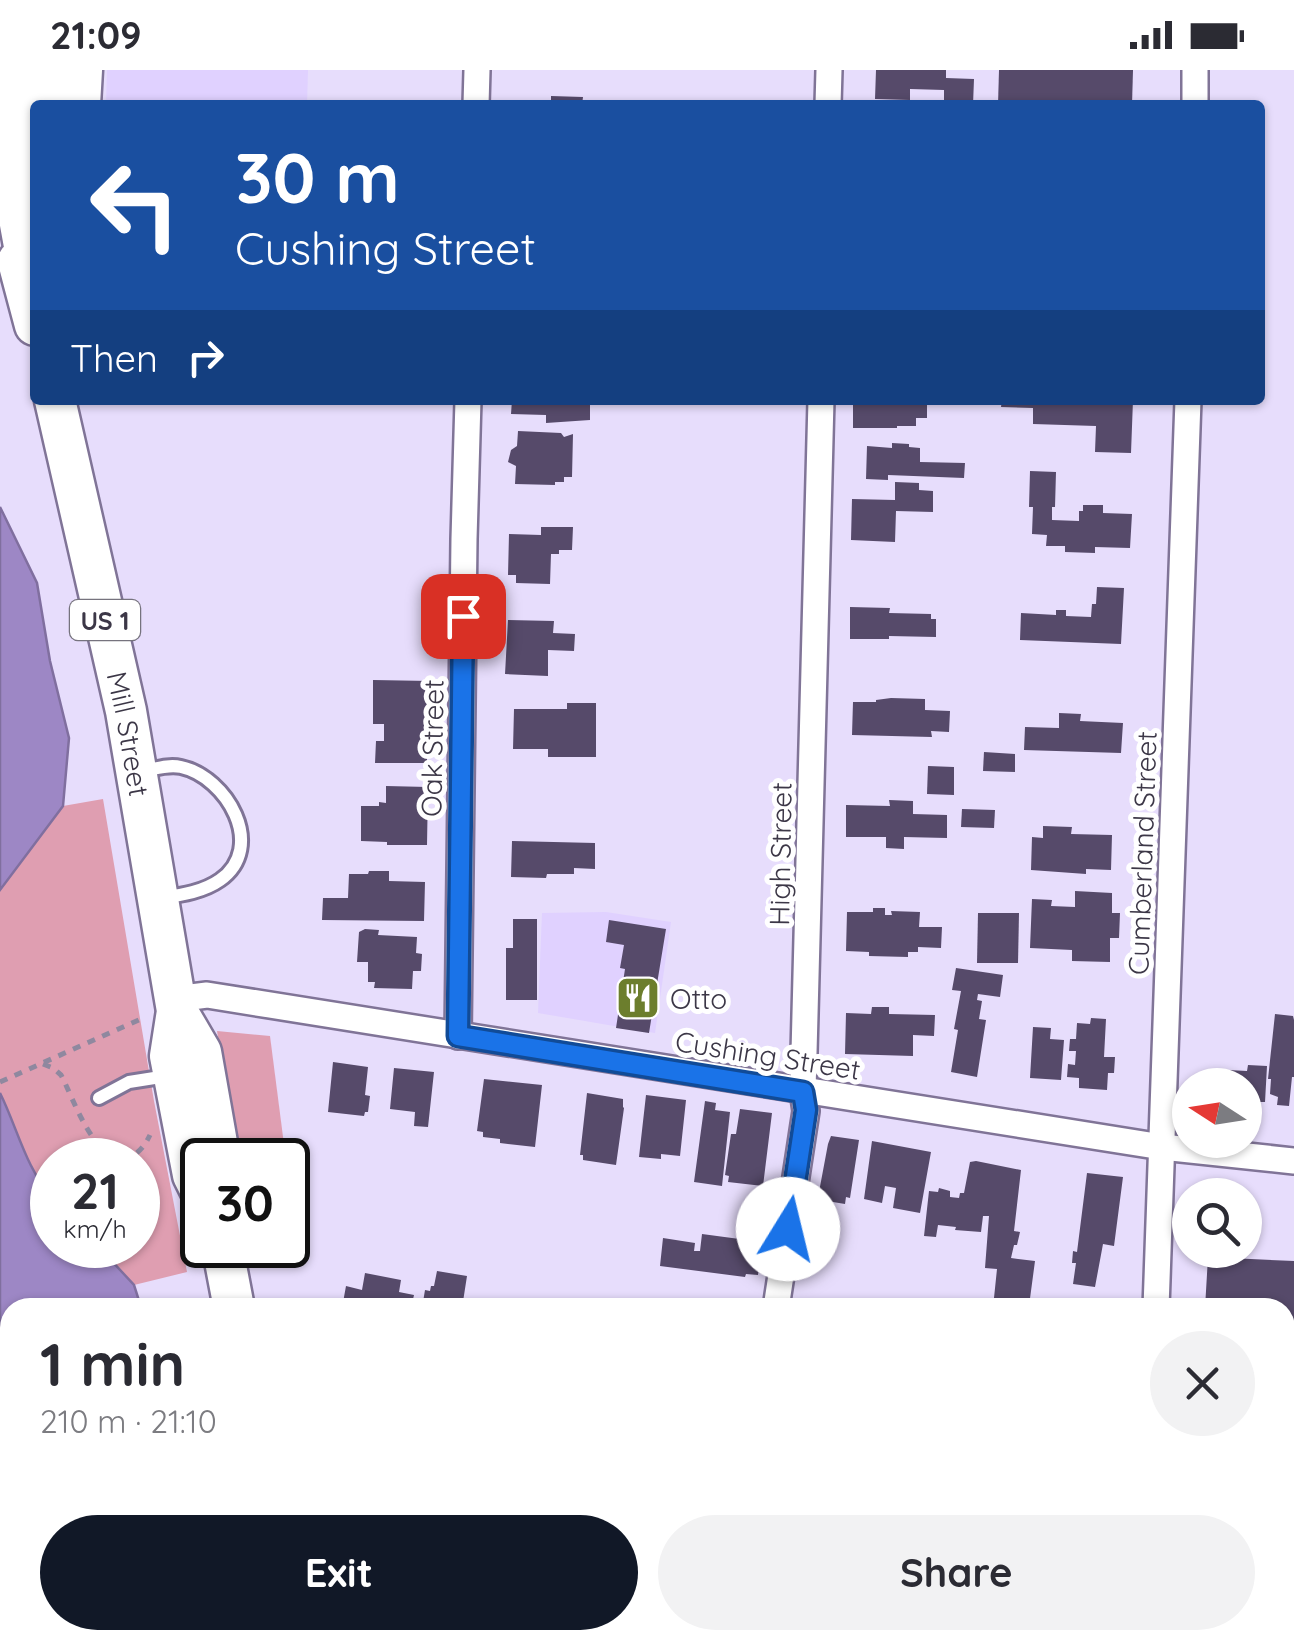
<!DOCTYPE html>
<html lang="en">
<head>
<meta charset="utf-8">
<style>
	body { margin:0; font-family:Quicksand,sans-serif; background:#f2f2f3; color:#2b2b33; height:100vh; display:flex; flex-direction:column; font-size:38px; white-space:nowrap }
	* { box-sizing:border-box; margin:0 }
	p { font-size:32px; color:#7c7c81 }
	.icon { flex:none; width:55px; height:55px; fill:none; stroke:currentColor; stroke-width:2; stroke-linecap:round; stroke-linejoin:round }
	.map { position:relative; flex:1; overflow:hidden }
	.details { position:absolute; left:0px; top:1228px; width:1295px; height:352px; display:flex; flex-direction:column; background:#fff; border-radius:30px 30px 0 0; box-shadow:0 2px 8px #0004 }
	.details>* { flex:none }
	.top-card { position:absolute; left:30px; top:30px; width:1235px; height:305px; border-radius:10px; box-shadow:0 2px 8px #0004; background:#1a4fa0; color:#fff; overflow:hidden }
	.needle { width:65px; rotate:282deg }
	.fabs { position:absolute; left:1172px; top:998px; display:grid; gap:20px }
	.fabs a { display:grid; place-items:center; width:90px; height:90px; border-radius:50%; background:#fff; box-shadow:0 2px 8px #0004; font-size:50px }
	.speed { position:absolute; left:30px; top:1068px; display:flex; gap:20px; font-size:50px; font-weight:700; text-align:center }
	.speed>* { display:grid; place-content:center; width:130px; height:130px; border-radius:50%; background:#fff; box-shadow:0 2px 8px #0004; line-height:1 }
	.speed small { font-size:25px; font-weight:400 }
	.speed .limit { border:5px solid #111; border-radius:15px; background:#fff; color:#111 }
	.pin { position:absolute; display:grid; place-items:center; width:85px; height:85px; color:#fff; margin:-42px; border-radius:20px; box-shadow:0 5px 15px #0006 }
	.me { position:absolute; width:110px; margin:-55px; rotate:9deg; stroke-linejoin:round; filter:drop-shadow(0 0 8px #0008) }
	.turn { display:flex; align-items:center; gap:35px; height:210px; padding:0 40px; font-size:45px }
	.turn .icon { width:130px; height:130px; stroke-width:2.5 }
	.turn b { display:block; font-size:70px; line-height:85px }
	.then { display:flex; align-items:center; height:95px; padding:0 40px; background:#0003; gap:20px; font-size:38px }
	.round { display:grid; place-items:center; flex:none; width:105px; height:105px; border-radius:52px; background:#f2f2f3 }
	.overview { display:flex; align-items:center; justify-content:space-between; height:170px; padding:0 40px }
	h1 { font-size:60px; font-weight:700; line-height:75px }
	.action { display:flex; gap:20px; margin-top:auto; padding:20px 40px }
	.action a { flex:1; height:115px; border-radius:60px; background:#111827; color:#fff; font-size:40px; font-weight:700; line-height:115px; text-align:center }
	.action a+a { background:#f2f2f3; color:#2b2b33 }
	.status { display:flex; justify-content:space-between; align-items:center; height:70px; padding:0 50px; background:#fff; direction:ltr }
	.status svg { height:28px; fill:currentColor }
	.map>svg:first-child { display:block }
	.built { fill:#e0d1ff }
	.green { fill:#df9eb1 }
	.water { fill:#9d87c5; stroke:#806f9f; stroke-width:2.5 }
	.building { fill:#564a6a }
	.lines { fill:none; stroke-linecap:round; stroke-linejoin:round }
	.service-casing { stroke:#807497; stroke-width:18 }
	.minor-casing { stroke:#807497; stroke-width:30 }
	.trunk-casing { stroke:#807497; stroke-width:45 }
	.motorway-casing { stroke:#807497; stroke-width:50 }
	.path { stroke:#8f889f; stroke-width:5; stroke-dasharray:8 8; stroke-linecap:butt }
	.service { stroke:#fff; stroke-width:12 }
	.minor { stroke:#fff; stroke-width:25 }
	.trunk { stroke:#fff; stroke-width:40 }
	.motorway { stroke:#fff; stroke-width:45 }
	.rail-casing { stroke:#696276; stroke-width:11 }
	.rail { stroke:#fff; stroke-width:8; stroke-dasharray:22; stroke-linecap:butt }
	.route-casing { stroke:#114b97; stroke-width:25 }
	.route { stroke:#1a73e8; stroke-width:18 }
	.labels { text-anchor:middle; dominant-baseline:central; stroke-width:10; stroke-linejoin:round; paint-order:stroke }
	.shield { fill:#fff; stroke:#76737e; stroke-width:2.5 }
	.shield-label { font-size:25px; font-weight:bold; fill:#3c3747 }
	.street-label { font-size:28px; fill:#3c3747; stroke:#fff }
	.poi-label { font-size:28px; fill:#3c3747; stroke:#fff; text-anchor:start }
</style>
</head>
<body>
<div class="status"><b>21:09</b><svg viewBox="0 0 49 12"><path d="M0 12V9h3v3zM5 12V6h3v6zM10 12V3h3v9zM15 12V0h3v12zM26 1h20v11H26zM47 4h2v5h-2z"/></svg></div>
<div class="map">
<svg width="1294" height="1579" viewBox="0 0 1294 1579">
	<rect width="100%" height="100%" fill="#e7ddfc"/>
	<g class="built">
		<polygon points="107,0 308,0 307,35 106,35"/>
		<polygon points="606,842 671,852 655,963 538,943 542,843"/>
	</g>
	<g class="green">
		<path d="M103,729L154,1031L187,1202L134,1215L97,1175H138V1090H52V1127C26,1099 17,1057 0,1023V820L63,736Z"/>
		<polygon points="217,961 270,966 286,1090 239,1090"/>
	</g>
	<g class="water">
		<polygon points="0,437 37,513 50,591 69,668 63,736 0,820"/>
		<path d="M0,1023C17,1057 26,1099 52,1127V1175H97L134,1215L141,1237L10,1238V1570H288L293,1579H0Z"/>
	</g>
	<g class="building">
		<polygon points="876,0 946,0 946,8 974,9 973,35 944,35 944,20 910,19 910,30 875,29"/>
		<polygon points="999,0 1133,0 1132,35 998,35"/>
		<polygon points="551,26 583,27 582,35 551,35"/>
		<polygon points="512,330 590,330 590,350 546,353 546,345 511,344"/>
		<polygon points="853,330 927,333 927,348 916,348 916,356 897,356 897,358 853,358"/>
		<polygon points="1002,330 1133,330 1131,383 1095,382 1096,356 1033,354 1033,338 1001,337"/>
		<polygon points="518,361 561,363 564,367 573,364 572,407 564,407 564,412 555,412 555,415 515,414 516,396 508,392 511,380 517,376"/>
		<polygon points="892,373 909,374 909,377 920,378 920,392 965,393 964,408 888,405 888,410 866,409 867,376 892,378"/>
		<polygon points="1030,401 1056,402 1055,437 1052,437 1052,450 1079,451 1079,441 1083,441 1083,435 1103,435 1103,443 1132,444 1130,478 1095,477 1095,483 1065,482 1065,476 1046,476 1047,465 1032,464 1033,437 1029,437"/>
		<polygon points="895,412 919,413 919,420 933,421 933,442 896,441 895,472 851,470 852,429 895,430"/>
		<polygon points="541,457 573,457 572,480 559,480 559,484 551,484 550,514 516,513 516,505 508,505 509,464 541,465"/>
		<polygon points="1097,517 1124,518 1121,574 1020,570 1021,543 1056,545 1056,540 1066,540 1066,546 1091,547 1092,534 1096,534"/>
		<polygon points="850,537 890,538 889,543 931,544 931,549 936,549 936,567 889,566 889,569 850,569"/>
		<polygon points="508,550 554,551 553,563 575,564 574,581 548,580 548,606 505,604"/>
		<polygon points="373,610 430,611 430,632 437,632 437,674 427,673 427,693 375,693 376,671 384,671 384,654 373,654"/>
		<polygon points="891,628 925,629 925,640 950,641 949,662 931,661 932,667 852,665 853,632 876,632 876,630"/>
		<polygon points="567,633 596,633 596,687 548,687 548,679 513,679 514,639 567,639"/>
		<polygon points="1059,643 1081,644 1080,651 1123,653 1121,683 1024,680 1025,657 1059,658"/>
		<polygon points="984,682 1015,684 1015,702 983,701"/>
		<polygon points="928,696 954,697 954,725 927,724"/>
		<polygon points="386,716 428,717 427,775 387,775 387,772 361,771 361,736 379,736 379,732 386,733"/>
		<polygon points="889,730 913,731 913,744 947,745 947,768 904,767 904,779 886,778 886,767 846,767 846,735 890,736"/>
		<polygon points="962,739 995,740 994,758 961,757"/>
		<polygon points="1043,756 1072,757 1071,764 1112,765 1111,800 1086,799 1086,804 1031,800 1032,767 1043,768"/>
		<polygon points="512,771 595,773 595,799 574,798 574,804 547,804 546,808 511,807"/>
		<polygon points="369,801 389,801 389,811 425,812 424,851 322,850 323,828 348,828 349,804 368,804"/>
		<polygon points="1075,821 1112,823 1112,843 1120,843 1119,868 1110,868 1110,892 1072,891 1072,880 1030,878 1032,829 1052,830 1051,836 1075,837"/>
		<polygon points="873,838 885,838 885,845 892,845 891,841 920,842 919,857 942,857 941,878 918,877 918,882 908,882 908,887 869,886 869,882 846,881 847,842 873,842"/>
		<polygon points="978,843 1019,843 1018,893 977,893"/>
		<polygon points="513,849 537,849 537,930 506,930 506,878 513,878"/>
		<polygon points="609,850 666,859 649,963 616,958 625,899 620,898 624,875 606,872"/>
		<polygon points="365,859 379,860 378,865 417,867 416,883 422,884 421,901 413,901 412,919 374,918 375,912 368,912 368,892 357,892 359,862"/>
		<polygon points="956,898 1003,905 1000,927 978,924 977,930 982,931 979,949 986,950 977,1007 951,1002 958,960 954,959 961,921 952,920"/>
		<polygon points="872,937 889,937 889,944 935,945 934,966 913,965 913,986 845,984 846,943 871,944"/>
		<polygon points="1275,944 1293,946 1294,950 1294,1007 1292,1007 1289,1036 1277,1035 1278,1027 1270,1024 1271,1009 1268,1009"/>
		<polygon points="1091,948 1106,949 1104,987 1115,987 1114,1003 1108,1003 1107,1020 1079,1018 1079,1008 1067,1007 1068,994 1075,995 1076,981 1069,981 1070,969 1076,969 1077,953 1090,954"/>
		<polygon points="1033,957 1051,958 1050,969 1064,970 1061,1010 1030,1008"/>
		<polygon points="333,992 368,997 365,1025 370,1026 368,1042 365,1042 364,1046 328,1042"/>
		<polygon points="1248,995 1267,996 1265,1032 1254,1032 1253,1052 1245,1051 1245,1015 1208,1015 1209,999 1247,1001"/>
		<polygon points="394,998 434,1002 428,1057 414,1056 415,1042 390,1039"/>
		<polygon points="484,1009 542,1015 535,1077 500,1073 500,1069 483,1067 483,1062 477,1061"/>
		<polygon points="587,1023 623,1029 623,1037 624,1038 616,1095 583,1090 583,1085 580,1085"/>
		<polygon points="646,1025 686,1030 680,1086 661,1084 661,1089 639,1087"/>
		<polygon points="705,1031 716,1033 715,1040 730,1042 722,1116 694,1112"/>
		<polygon points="740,1039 772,1043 763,1116 728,1112 729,1106 725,1105 731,1064 736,1064"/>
		<polygon points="831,1066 859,1070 850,1128 846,1127 845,1134 821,1130 822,1122 819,1122 828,1074"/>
		<polygon points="872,1071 931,1082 920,1143 893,1138 896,1118 885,1116 882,1133 864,1129"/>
		<polygon points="976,1091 1021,1100 1014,1161 1020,1162 1017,1175 1014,1175 1011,1188 1035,1191 1029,1236 994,1228 997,1199 985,1198 989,1146 983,1146 981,1162 955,1160 956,1157 938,1155 936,1167 924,1166 929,1121 938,1122 939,1118 950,1121 950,1127 959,1128 960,1123 964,1123 970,1092"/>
		<polygon points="1087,1103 1123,1107 1114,1176 1103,1174 1095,1217 1073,1214 1076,1193 1072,1193 1073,1181 1077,1182"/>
		<polygon points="702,1164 762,1172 758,1205 746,1204 745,1207 660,1196 663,1168 695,1173 694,1181 700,1181"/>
		<polygon points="1208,1187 1294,1191 1294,1251 1285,1251 1285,1238 1205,1238"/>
		<polygon points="437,1201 467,1206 462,1238 422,1238 425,1220 430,1221 431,1216 434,1216"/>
		<polygon points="365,1203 401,1210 399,1222 414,1225 411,1238 342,1238 346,1216 362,1220"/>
	</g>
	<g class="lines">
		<defs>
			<g id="service">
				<path d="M142,701C155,699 168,694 181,697C227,707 267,777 220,810C203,822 181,825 161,828"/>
				<polyline points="99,1028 129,1012 167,1006"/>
			</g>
			<g id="minor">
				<polyline points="476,35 477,0"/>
				<polyline points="828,35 829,0"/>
				<polyline points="1195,35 1195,0"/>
				<polyline points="175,929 207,925 1162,1077 1294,1091"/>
				<polyline points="458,966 464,469 468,330"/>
				<polyline points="776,1238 806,1041 803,1021 821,330"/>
				<polyline points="1156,1238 1188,330"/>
				<polyline points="1146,1579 1147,1570"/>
			</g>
			<g id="trunk">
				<polyline points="80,35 82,0"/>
				<polyline points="18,191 35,255"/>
				<path id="s1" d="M55,330L126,641L177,941L170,986L193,1105L202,1123"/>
				<polyline points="177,941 201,982 220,1090"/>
				<polyline points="222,1175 234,1238"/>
				<polyline points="353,1570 359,1579"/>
			</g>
			<g id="motorway">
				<polyline points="9,0 20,140 35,222"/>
				<polyline points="45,0 46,35"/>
			</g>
		</defs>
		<use href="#service" class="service-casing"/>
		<use href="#minor" class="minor-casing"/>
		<use href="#trunk" class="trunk-casing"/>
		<use href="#motorway" class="motorway-casing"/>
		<g class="path">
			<path d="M43,994L53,998L61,1005C74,1029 94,1094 128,1087C139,1084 145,1075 150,1065"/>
			<polyline points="0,1012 143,948"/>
		</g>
		<use href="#service" class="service"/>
		<use href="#minor" class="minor"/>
		<use href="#trunk" class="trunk"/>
		<use href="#motorway" class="motorway"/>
		<defs>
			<g id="rail">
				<polyline points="1285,1348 1294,1344"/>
				<polyline points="881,1579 892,1570"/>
			</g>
		</defs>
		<use href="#rail" class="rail-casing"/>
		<use href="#rail" class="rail"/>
	</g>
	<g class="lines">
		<defs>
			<polyline id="route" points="463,546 458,966 803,1022 806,1040 788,1159"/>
		</defs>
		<use href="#route" class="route-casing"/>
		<use href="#route" class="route"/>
	</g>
	<defs>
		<symbol id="restaurant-square" viewBox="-11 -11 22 22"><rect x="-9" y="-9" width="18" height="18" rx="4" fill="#6c7e2d" stroke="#fff"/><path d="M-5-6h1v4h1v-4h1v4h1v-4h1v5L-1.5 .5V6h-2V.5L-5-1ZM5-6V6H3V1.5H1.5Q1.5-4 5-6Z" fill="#fff"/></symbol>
	</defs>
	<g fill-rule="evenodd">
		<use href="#restaurant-square" x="613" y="903" width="50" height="50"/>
	</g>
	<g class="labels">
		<rect class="shield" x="70" y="530" width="70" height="40" rx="8"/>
		<g class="shield-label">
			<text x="105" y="550">US 1</text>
		</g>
		<g class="street-label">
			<text stroke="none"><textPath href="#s1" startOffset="342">Mill Street</textPath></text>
			<text transform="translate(432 678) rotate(-89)">Oak Street</text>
			<text transform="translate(1142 783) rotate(-88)">Cumberland Street</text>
			<text transform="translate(780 784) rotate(-89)">High Street</text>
			<text transform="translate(768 985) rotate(9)">Cushing Street</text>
		</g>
		<g class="poi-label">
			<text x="670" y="928">Otto</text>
		</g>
	</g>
</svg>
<div class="fabs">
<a><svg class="needle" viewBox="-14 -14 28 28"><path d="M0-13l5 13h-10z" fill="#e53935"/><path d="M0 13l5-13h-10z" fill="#7c7c81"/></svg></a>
<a><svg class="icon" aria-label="search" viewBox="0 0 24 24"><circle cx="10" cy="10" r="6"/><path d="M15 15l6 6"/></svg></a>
</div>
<div class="speed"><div>21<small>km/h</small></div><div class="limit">30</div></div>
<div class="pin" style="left:463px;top:546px;background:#d93025"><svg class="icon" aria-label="arrive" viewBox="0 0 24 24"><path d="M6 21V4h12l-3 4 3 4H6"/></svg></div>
<svg class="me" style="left:788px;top:1159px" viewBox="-20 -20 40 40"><circle r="19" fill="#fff"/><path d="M0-13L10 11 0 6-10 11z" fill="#1a73e8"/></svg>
<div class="top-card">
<div class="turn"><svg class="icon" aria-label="left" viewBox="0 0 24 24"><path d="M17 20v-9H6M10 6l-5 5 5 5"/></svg><div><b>30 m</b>Cushing Street</div></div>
<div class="then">Then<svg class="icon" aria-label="right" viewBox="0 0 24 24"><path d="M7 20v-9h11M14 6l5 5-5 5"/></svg></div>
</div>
<section class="details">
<div class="overview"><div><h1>1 min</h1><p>210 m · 21:10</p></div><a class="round"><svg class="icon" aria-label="close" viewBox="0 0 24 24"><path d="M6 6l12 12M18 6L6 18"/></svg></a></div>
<div class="action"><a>Exit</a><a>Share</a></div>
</section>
</div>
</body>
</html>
